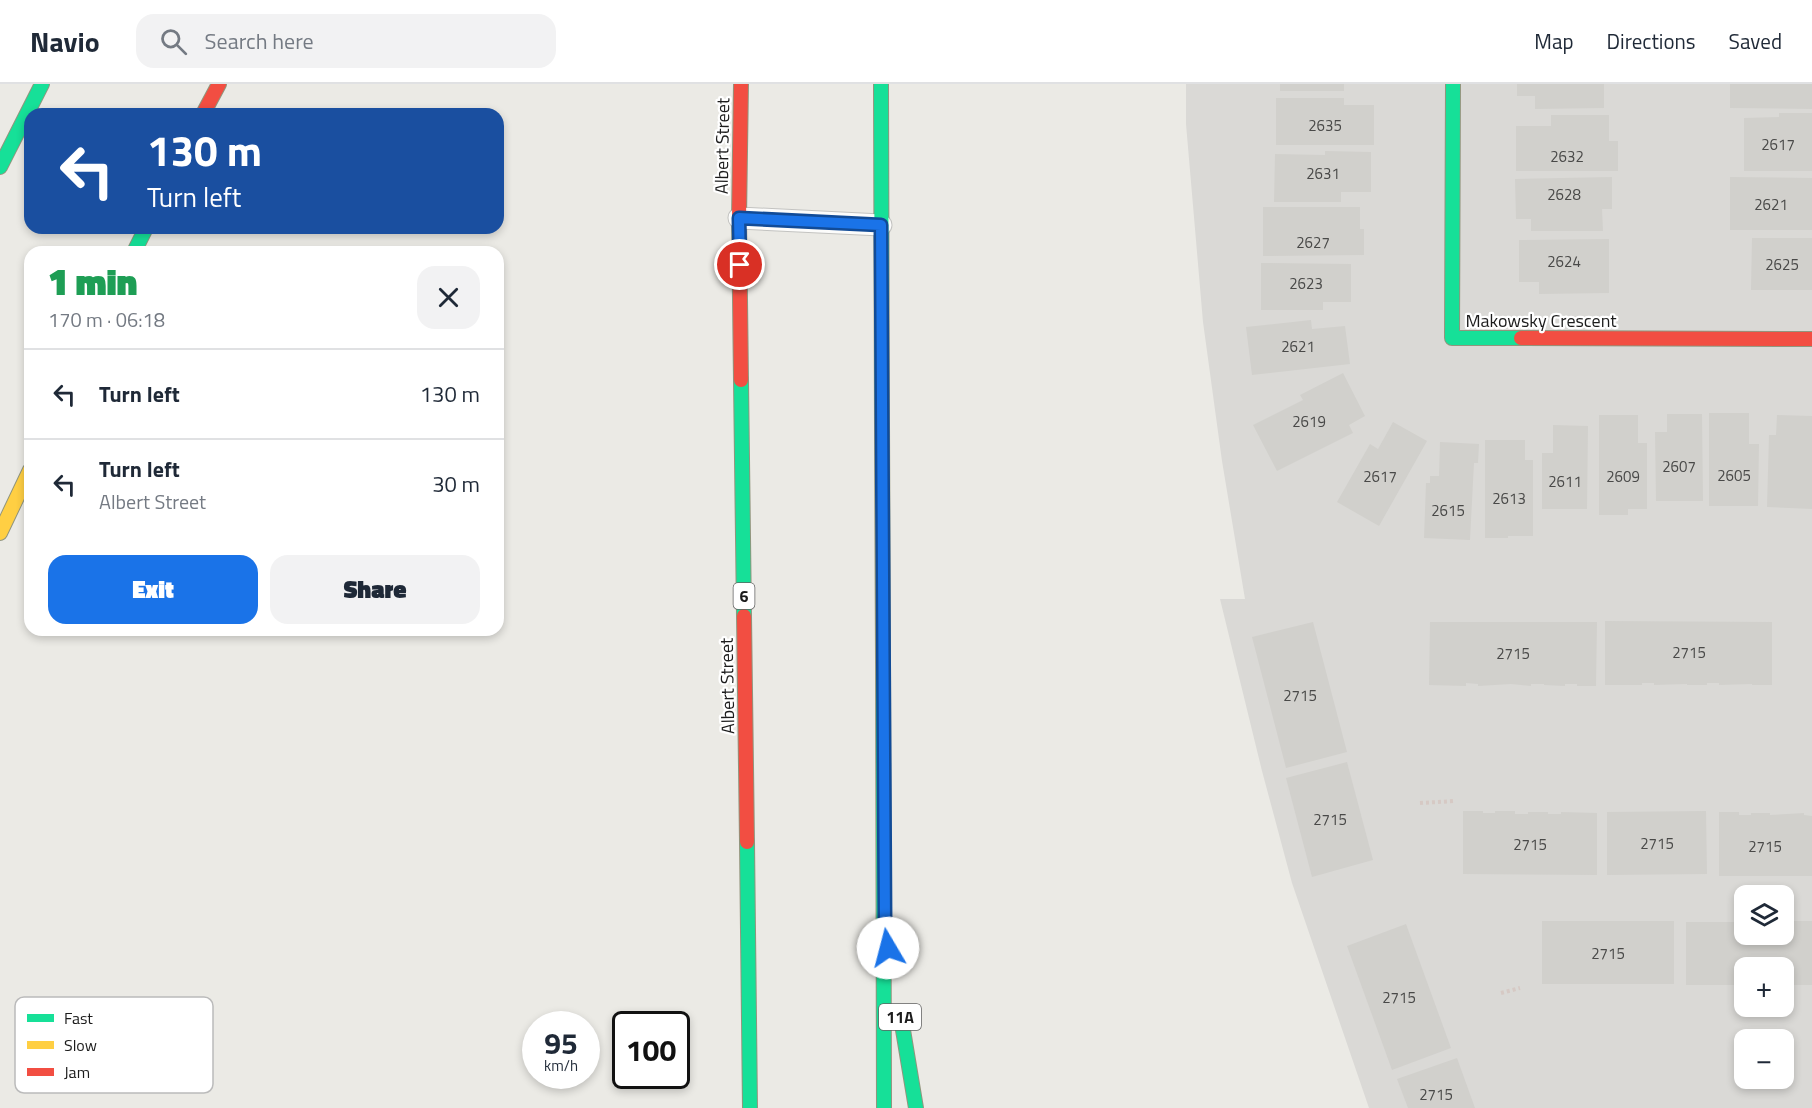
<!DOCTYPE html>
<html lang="en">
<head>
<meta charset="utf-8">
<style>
	body { margin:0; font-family:"Titillium Web",sans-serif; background:#f2f2f3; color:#1f2937; height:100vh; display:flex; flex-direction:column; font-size:22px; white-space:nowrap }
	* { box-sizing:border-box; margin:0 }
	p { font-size:20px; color:#747a83 }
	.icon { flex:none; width:33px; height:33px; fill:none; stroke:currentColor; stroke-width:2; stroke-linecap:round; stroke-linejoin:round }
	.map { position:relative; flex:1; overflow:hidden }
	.side { position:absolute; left:24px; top:162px; width:480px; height:390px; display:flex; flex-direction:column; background:#fff; border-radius:18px; box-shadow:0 3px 9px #0003 }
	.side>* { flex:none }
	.top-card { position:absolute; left:24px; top:24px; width:480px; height:126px; border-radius:18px; box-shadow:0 3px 9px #0003; background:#1a4fa0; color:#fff; overflow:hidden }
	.controls { position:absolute; left:1734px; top:801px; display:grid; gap:12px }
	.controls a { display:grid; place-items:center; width:60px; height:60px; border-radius:12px; background:#fff; box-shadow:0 3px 9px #0003; font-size:30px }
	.speed { position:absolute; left:522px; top:927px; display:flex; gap:12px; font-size:30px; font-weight:700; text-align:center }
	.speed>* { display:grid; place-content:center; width:78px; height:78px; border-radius:50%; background:#fff; box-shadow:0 3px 9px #0003; line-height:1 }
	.speed small { font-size:15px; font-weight:400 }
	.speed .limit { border:3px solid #111; border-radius:9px; background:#fff; color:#111 }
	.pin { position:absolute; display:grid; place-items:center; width:51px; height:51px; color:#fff; margin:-26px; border:3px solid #fff; border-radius:50%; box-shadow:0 2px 6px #0007 }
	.me { position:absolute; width:66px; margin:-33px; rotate:352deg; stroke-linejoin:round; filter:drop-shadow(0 0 4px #0008) }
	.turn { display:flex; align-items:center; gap:21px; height:126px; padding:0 24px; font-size:27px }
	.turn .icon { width:78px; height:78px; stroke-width:2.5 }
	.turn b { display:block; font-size:42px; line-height:51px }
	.round { display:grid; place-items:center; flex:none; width:63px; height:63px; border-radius:18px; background:#f2f2f3 }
	.overview { display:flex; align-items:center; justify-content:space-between; height:102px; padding:0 24px }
	h1 { font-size:36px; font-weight:800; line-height:45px; color:#1e9e55 }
	.action { display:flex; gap:12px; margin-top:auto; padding:12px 24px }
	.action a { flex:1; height:69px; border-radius:18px; background:#1a73e8; color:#fff; font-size:24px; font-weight:800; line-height:69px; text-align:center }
	.action a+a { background:#f2f2f3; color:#1f2937 }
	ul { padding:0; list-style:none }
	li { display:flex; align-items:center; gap:18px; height:90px; padding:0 24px; border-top:2px solid #e0e1e3 }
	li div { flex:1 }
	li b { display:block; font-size:22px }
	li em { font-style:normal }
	header { display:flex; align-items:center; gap:36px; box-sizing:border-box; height:84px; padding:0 30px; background:#fff; border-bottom:2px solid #e0e1e3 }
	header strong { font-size:28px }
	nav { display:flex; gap:33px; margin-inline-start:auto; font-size:21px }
	.search { width:420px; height:54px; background:#f2f2f3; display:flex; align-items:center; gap:15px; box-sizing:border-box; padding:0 21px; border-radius:18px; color:#747a83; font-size:22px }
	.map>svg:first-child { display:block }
	.residential { fill:#dad9d6; fill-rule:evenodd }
	.building { fill:#d1d0cc }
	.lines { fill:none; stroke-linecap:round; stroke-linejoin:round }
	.lane-casing { stroke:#c3c3c1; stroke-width:23 }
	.fast-casing { stroke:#91957d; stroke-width:16 }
	.slow-casing { stroke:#91957d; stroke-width:16 }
	.jam-casing { stroke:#91957d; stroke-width:16 }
	.path { stroke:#d6c9c4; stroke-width:4; stroke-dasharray:3 3; stroke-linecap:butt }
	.lane { stroke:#fcfcfb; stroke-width:21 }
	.fast { stroke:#16e098; stroke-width:14 }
	.slow { stroke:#ffcf43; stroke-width:14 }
	.jam { stroke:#f24e42; stroke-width:14 }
	.route-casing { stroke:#114b97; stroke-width:15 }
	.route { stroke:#1a73e8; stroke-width:10 }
	.labels { text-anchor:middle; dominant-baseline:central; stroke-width:4.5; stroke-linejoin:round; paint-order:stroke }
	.number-label { font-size:15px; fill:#494948 }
	.shield { fill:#fff; stroke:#606060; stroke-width:1.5 }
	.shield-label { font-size:16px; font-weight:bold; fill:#1c1c1c }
	.street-label { font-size:18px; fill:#1c1c1c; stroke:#fff }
	.key { fill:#fff; stroke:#bbb; stroke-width:1.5 }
	.key-label { font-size:16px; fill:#1c1c1c }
</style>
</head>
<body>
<header>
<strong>Navio</strong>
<div class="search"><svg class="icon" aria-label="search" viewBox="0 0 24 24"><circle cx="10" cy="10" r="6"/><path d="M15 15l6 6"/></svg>Search here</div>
<nav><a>Map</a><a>Directions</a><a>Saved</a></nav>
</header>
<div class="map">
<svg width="1812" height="1024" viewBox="0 0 1812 1024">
	<rect width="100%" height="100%" fill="#ebeae5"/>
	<path class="residential" d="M1186,0H1812V1024H1369L1292,799L1262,687L1220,515H1245L1222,377L1203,238L1186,40ZM1744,812H1784V850H1744ZM1744,884H1784V922H1744ZM1744,956H1784V994H1744Z"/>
	<g class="building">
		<rect x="1280" y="0" width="64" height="7"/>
		<polygon points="1517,0 1604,0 1604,24 1535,25 1535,12 1517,12"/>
		<polygon points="1730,0 1812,0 1812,25 1730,24"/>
		<polygon points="1276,14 1344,14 1344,21 1374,21 1374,61 1276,61"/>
		<polygon points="1779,29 1812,29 1812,87 1744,87 1744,34 1779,33"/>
		<polygon points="1551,31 1609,31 1609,57 1618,57 1618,87 1516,87 1516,42 1551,42"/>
		<polygon points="1325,67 1371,68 1371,108 1341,108 1341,118 1274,118 1275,70 1325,71"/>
		<polygon points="1612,93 1612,125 1602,125 1603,147 1531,147 1531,135 1516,135 1515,95"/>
		<polygon points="1730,93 1812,94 1812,146 1730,146"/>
		<polygon points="1263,123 1360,123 1360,145 1364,145 1364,171 1263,172"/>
		<polygon points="1752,154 1812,154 1812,206 1751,206"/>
		<polygon points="1609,155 1609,209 1539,210 1539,198 1519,198 1519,156"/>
		<polygon points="1261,179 1351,180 1351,218 1323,218 1323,226 1261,226"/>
		<polygon points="1311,236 1312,245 1345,242 1350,280 1252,291 1246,243"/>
		<polygon points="1343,289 1365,332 1349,341 1353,349 1277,387 1253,341 1303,316 1300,311"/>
		<polygon points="1709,329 1749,329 1749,360 1759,360 1758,422 1709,422"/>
		<polygon points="1667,330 1702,330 1703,417 1656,417 1655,348 1667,348"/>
		<polygon points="1599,331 1638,331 1638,359 1647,359 1647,425 1628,425 1628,431 1599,431"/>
		<polygon points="1777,331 1812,332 1812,425 1767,423 1769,351 1776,351"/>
		<polygon points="1393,338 1427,357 1379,442 1337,418 1370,360 1378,365"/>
		<polygon points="1553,341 1588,342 1587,425 1542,425 1542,369 1553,369"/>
		<polygon points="1485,356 1525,356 1525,376 1533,376 1533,452 1508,452 1508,454 1485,454"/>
		<polygon points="1440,358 1479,360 1478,379 1474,379 1470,456 1424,454 1426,399 1430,399 1430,392 1439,392"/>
		<polygon points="1605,537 1772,538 1772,601 1752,601 1752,600 1719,601 1719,599 1707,599 1707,601 1687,601 1687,600 1654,601 1654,599 1642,599 1642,601 1605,601"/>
		<polygon points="1313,538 1347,668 1286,684 1252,553"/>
		<polygon points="1430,538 1597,538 1596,602 1577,602 1577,600 1565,600 1565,602 1544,601 1544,600 1531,600 1531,602 1511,600 1478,602 1478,600 1466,599 1466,602 1429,601"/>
		<polygon points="1347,678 1373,776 1312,793 1286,694"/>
		<polygon points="1463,727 1483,727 1483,729 1495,729 1495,727 1515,727 1515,730 1528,730 1528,728 1548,728 1548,730 1561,730 1561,728 1597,729 1597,791 1463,790"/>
		<polygon points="1706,727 1707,790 1607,791 1607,728"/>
		<polygon points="1719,728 1739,728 1739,731 1751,731 1751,729 1770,729 1770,731 1804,729 1804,731 1812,732 1812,792 1719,792"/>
		<rect x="1542" y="837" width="132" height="63"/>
		<polygon points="1784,837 1812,837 1812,901 1784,901 1784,884 1744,884 1744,901 1686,901 1686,838 1744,838 1744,850 1784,850"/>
		<polygon points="1406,840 1451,964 1392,986 1347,862"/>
		<polygon points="1457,974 1475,1024 1408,1024 1397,995"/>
	</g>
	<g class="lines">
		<defs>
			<polyline id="lane" points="739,134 881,141"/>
			<g id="fast">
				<polyline points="881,0 882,341"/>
				<polyline points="1453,0 1452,254 1521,254"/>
				<polyline points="0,83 42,0"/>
				<polyline points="134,168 146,144"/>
				<polyline points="741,296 744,532"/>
				<polyline points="883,576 884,1024"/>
				<polyline points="747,758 750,1024"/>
				<polyline points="900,928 916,1024"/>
			</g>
			<g id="slow">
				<polyline points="882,341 883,576"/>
				<polyline points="0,449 30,386"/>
			</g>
			<g id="jam">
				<polyline points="741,0 739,134 741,296"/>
				<polyline points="203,30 219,0"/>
				<polyline points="1521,254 1812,255"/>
				<polyline points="744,532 747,758"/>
			</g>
		</defs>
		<use href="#lane" class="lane-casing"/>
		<use href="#fast" class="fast-casing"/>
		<use href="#slow" class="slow-casing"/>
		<use href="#jam" class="jam-casing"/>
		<g class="path">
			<polyline points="1420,719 1455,717"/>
			<polyline points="1501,909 1520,904"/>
		</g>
		<use href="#lane" class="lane"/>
		<use href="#fast" class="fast"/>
		<use href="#slow" class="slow"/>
		<use href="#jam" class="jam"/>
	</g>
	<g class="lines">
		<defs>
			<polyline id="route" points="740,181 739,134 881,141 885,842 888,864"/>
		</defs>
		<use href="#route" class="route-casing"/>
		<use href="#route" class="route"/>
	</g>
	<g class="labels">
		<g class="number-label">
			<text x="1325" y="41">2635</text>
			<text x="1778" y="60">2617</text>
			<text x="1567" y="72">2632</text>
			<text x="1323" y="89">2631</text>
			<text x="1564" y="110">2628</text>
			<text x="1771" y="120">2621</text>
			<text x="1313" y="158">2627</text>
			<text x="1564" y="177">2624</text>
			<text x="1782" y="180">2625</text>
			<text x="1306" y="199">2623</text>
			<text x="1298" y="262">2621</text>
			<text x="1309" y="337">2619</text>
			<text x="1679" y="382">2607</text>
			<text x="1734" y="391">2605</text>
			<text x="1380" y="392">2617</text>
			<text x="1623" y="392">2609</text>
			<text x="1565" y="397">2611</text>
			<text x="1509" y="414">2613</text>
			<text x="1448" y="426">2615</text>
			<text x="1689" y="568">2715</text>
			<text x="1513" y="569">2715</text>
			<text x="1300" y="611">2715</text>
			<text x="1330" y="735">2715</text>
			<text x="1657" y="759">2715</text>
			<text x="1530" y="760">2715</text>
			<text x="1765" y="762">2715</text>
			<text x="1608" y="869">2715</text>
			<text x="1399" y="913">2715</text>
			<text x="1436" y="1010">2715</text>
		</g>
		<g class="shield">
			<rect x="733.5" y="499" width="21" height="26" rx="4.5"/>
			<rect x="879" y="920" width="42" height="26" rx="4.5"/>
		</g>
		<g class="shield-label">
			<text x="744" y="512">6</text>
			<text x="900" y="933">11A</text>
		</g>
		<g class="street-label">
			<text transform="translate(722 62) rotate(-89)">Albert Street</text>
			<text x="1541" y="236">Makowsky Crescent</text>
			<text transform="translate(727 602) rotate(-91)">Albert Street</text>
		</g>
	</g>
	<rect x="15" y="913" width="198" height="96" rx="9" class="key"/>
	<rect x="27" y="930" width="27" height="8" fill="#16e098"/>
	<rect x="27" y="957" width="27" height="8" fill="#ffcf43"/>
	<rect x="27" y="984" width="27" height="8" fill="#f24e42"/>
	<g class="key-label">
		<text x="64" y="940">Fast</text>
		<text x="64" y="967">Slow</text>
		<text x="64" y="994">Jam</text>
	</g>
</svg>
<div class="controls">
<a><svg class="icon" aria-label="layers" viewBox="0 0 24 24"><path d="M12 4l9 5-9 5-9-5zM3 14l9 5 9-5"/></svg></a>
<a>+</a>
<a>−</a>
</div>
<div class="speed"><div>95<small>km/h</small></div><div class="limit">100</div></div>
<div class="pin" style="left:740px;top:181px;background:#d93025"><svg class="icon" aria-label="arrive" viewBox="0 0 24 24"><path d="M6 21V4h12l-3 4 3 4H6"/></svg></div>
<svg class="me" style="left:888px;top:864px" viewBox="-20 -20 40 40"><circle r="19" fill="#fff"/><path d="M0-13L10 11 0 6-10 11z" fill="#1a73e8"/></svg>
<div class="top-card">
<div class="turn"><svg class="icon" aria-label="left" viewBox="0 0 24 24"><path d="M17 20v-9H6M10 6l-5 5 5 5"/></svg><div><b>130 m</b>Turn left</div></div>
</div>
<section class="side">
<div class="overview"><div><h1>1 min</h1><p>170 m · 06:18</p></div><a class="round"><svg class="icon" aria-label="close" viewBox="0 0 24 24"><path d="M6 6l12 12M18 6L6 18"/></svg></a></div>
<ul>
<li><svg class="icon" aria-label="left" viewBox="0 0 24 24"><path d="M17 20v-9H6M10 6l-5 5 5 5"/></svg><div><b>Turn left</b></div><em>130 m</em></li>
<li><svg class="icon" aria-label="left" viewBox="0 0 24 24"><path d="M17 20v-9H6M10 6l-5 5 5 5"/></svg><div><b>Turn left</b><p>Albert Street</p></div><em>30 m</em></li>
</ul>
<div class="action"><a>Exit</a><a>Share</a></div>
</section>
</div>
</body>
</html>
